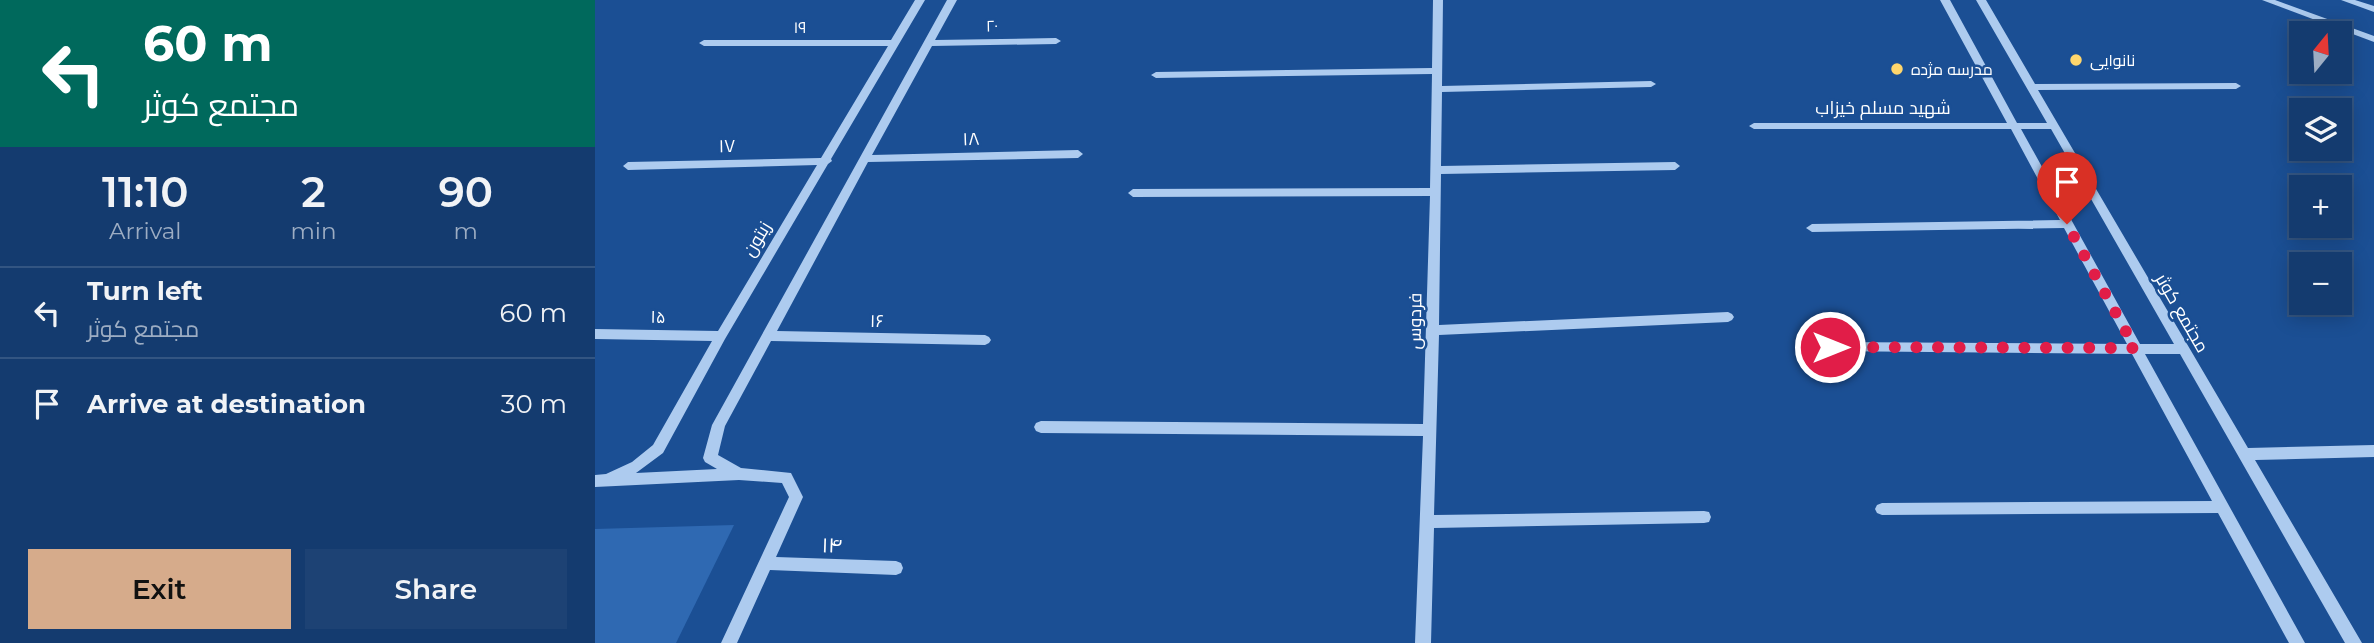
<!DOCTYPE html>
<html lang="en">
<head>
<meta charset="utf-8">
<style>
	body { margin:0; font-family:Montserrat,Cairo,sans-serif; background:#1d4274; color:#f1f3f6; height:100vh; display:flex; flex-direction:column; font-size:26px; white-space:nowrap }
	* { box-sizing:border-box; margin:0 }
	p { font-size:23px; color:#9dadc3 }
	.icon { flex:none; width:38px; height:38px; fill:none; stroke:currentColor; stroke-width:2; stroke-linecap:round; stroke-linejoin:round }
	.map { position:relative; flex:1; overflow:hidden }
	.details { display:flex; flex-direction:column; background:#143b6f; width:595px }
	.details>* { flex:none }
	.banner { background:#00695c; color:#fff; overflow:hidden }
	.needle { width:46px; rotate:18deg }
	.tools { position:absolute; left:1694px; top:21px; display:grid; gap:14px }
	.tools a { display:grid; place-items:center; width:63px; height:63px; border-radius:0px; background:#143b6f; box-shadow:0 4px 18px #0003,0 0 0 2px #335582; font-size:35px }
	.pin { position:absolute; display:grid; place-items:center; width:60px; height:60px; color:#fff; margin:-72px -30px; border-radius:50% 50% 50% 0; rotate:-45deg; box-shadow:0 0 7px #0007 }
	.pin .icon { rotate:45deg }
	.me { position:absolute; width:77px; margin:-38px; rotate:90deg; stroke-linejoin:round; filter:drop-shadow(0 0 5px #0008) }
	.turn { display:flex; align-items:center; gap:24px; height:147px; padding:0 28px; font-size:32px }
	.turn .icon { width:91px; height:91px; stroke-width:2.5 }
	.turn b { display:block; font-size:49px; line-height:60px }
	.eta { display:flex; justify-content:space-evenly; align-items:center; height:119px; text-align:center }
	.eta b { font-size:42px; font-weight:600; line-height:49px }
	.action { display:flex; gap:14px; margin-top:auto; padding:14px 28px }
	.action a { flex:1; height:80px; border-radius:0px; background:#d6ab8b; color:#111; font-size:28px; font-weight:600; line-height:80px; text-align:center }
	.action a+a { background:#1d4274; color:#f1f3f6 }
	ul { padding:0; list-style:none }
	li { display:flex; align-items:center; gap:21px; height:91px; padding:0 28px; border-top:2px solid #335582 }
	li div { flex:1 }
	li b { display:block; font-size:26px }
	li em { font-style:normal }
	main { display:flex; flex:1; min-height:0 }
	.map>svg:first-child { display:block }
	.green { fill:#2f69b2 }
	.lines { fill:none; stroke-linecap:round; stroke-linejoin:round }
	.minor { fill:#adcbef; fill-rule:evenodd }
	.route { stroke:#e11d48; stroke-width:12; stroke-dasharray:0 21.6 }
	.poi-dot { fill:#ffd66c; stroke:#1b4f94; stroke-width:2.5 }
	.labels { text-anchor:middle; dominant-baseline:central; stroke-width:5; stroke-linejoin:round; paint-order:stroke }
	.far-street-label { font-size:16px; fill:#fff; stroke:#1b4f94 }
	.far-poi-label { font-size:16px; fill:#fff; stroke:#1b4f94; text-anchor:start }
	.street-label { font-size:18px; fill:#fff; stroke:#1b4f94 }
	.near-street-label { font-size:21px; fill:#fff; stroke:#1b4f94 }
</style>
</head>
<body>
<main>
<section class="details">
<div class="banner">
<div class="turn"><svg class="icon" aria-label="left" viewBox="0 0 24 24"><path d="M17 20v-9H6M10 6l-5 5 5 5"/></svg><div><b>60 m</b>مجتمع کوثر</div></div>
</div>
<div class="eta">
<div><b>11:10</b><p>Arrival</p></div>
<div><b>2</b><p>min</p></div>
<div><b>90</b><p>m</p></div>
</div>
<ul>
<li><svg class="icon" aria-label="left" viewBox="0 0 24 24"><path d="M17 20v-9H6M10 6l-5 5 5 5"/></svg><div><b>Turn left</b><p>مجتمع کوثر</p></div><em>60 m</em></li>
<li><svg class="icon" aria-label="arrive" viewBox="0 0 24 24"><path d="M6 21V4h12l-3 4 3 4H6"/></svg><div><b>Arrive at destination</b></div><em>30 m</em></li>
</ul>
<div class="action"><a>Exit</a><a>Share</a></div>
</section>
<div class="map">
<svg width="1779" height="643" viewBox="0 0 1779 643">
	<rect width="100%" height="100%" fill="#1b4f94"/>
	<polygon class="green" points="139,525 81,643 0,643 0,529"/>
	<g class="lines">
		<g class="minor">
			<polygon points="320,0 330,0 236,159 237,161 233,164 130,339 68,453 41,473 122,469 110,462 108,458 117,425 352,0 362,0 340,40 461,38 466,41 461,44 337,46 277,155 483,150 488,154 483,158 273,162 182,331 390,335 394,337 396,340 394,343 390,345 176,341 130,426 123,455 146,468 196,473 208,497 181,557 301,561 306,563 308,568 306,573 301,575 175,570 142,643 126,643 194,497 187,483 144,480 0,487 0,475 11,474 37,462 58,445 117,341 0,339 0,329 123,331 222,165 33,170 28,166 33,162 226,158 293,46 109,46 104,43 109,40 296,40"/>
			<polygon points="838,0 848,0 847,86 1056,81 1061,84 1056,87 847,92 846,166 1080,162 1085,166 1080,170 846,174 844,325 1133,312 1137,314 1139,317 1137,320 1133,322 844,335 839,515 1109,511 1114,512 1116,517 1114,522 1109,523 839,528 836,643 820,643 828,436 446,433 441,431 439,427 441,423 446,421 828,424 835,196 538,197 533,193 538,189 835,188 837,74 561,78 556,75 561,72 837,68"/>
			<path d="M1345,0H1355L1422,123H1452L1381,0H1391L1440,84L1641,83L1646,86L1641,89L1443,90L1653,448L1779,445V457L1660,460L1767,643H1750L1585,354H1550L1710,643H1694L1623,513L1287,515L1282,513L1280,509L1282,505L1287,503L1617,501L1537,354L1231,351L1229,347L1231,343L1235,342L1532,344L1469,228L1217,232L1211,228L1217,224L1465,220L1416,129H1159L1154,126L1159,123H1412ZM1426,129H1456L1579,344H1545Z"/>
			<polygon points="1667,0 1680,0 1779,36 1779,42"/>
			<polygon points="1746,0 1760,0 1779,6 1779,12"/>
		</g>
	</g>
	<g class="lines">
		<polyline class="route" points="1235,347 1540,348 1472,224"/>
	</g>
	<g class="poi-dot">
		<circle cx="1481" cy="60" r="7"/>
		<circle cx="1302" cy="69" r="7"/>
	</g>
	<g class="labels">
		<g class="far-street-label">
			<text transform="translate(397 26) rotate(-1)">۲۰</text>
			<text x="205" y="27">۱۹</text>
		</g>
		<g class="far-poi-label">
			<text x="1495" y="60">نانوایی</text>
			<text x="1316" y="69">مدرسه مژده</text>
		</g>
		<g class="street-label">
			<text x="1288" y="108">شهید مسلم خیزاب</text>
			<text transform="translate(376 139) rotate(-2)">۱۸</text>
			<text transform="translate(132 146) rotate(-1)">۱۷</text>
			<text transform="translate(162 239) rotate(-59)">زیتون</text>
			<text transform="translate(1587 313) rotate(60)">مجتمع کوثر</text>
			<text transform="translate(63 317) rotate(1)">۱۵</text>
			<text transform="translate(282 321) rotate(1)">۱۶</text>
			<text transform="translate(820 321) rotate(-89)">فردوس</text>
		</g>
		<g class="near-street-label">
			<text transform="translate(237 545) rotate(2)">۱۴</text>
		</g>
	</g>
</svg>
<div class="tools">
<a><svg class="needle" viewBox="-14 -14 28 28"><path d="M0-13l5 13h-10z" fill="#e53935"/><path d="M0 13l5-13h-10z" fill="#9dadc3"/></svg></a>
<a><svg class="icon" aria-label="layers" viewBox="0 0 24 24"><path d="M12 4l9 5-9 5-9-5zM3 14l9 5 9-5"/></svg></a>
<a>+</a>
<a>−</a>
</div>
<div class="pin" style="left:1472px;top:224px;background:#d93025"><svg class="icon" aria-label="arrive" viewBox="0 0 24 24"><path d="M6 21V4h12l-3 4 3 4H6"/></svg></div>
<svg class="me" style="left:1235px;top:347px" viewBox="-20 -20 40 40"><circle r="17" fill="#e11d48" stroke="#fff" stroke-width="3"/><path d="M0-11L8 9 0 5-8 9z" fill="#fff"/></svg>
</div>
</main>
</body>
</html>
